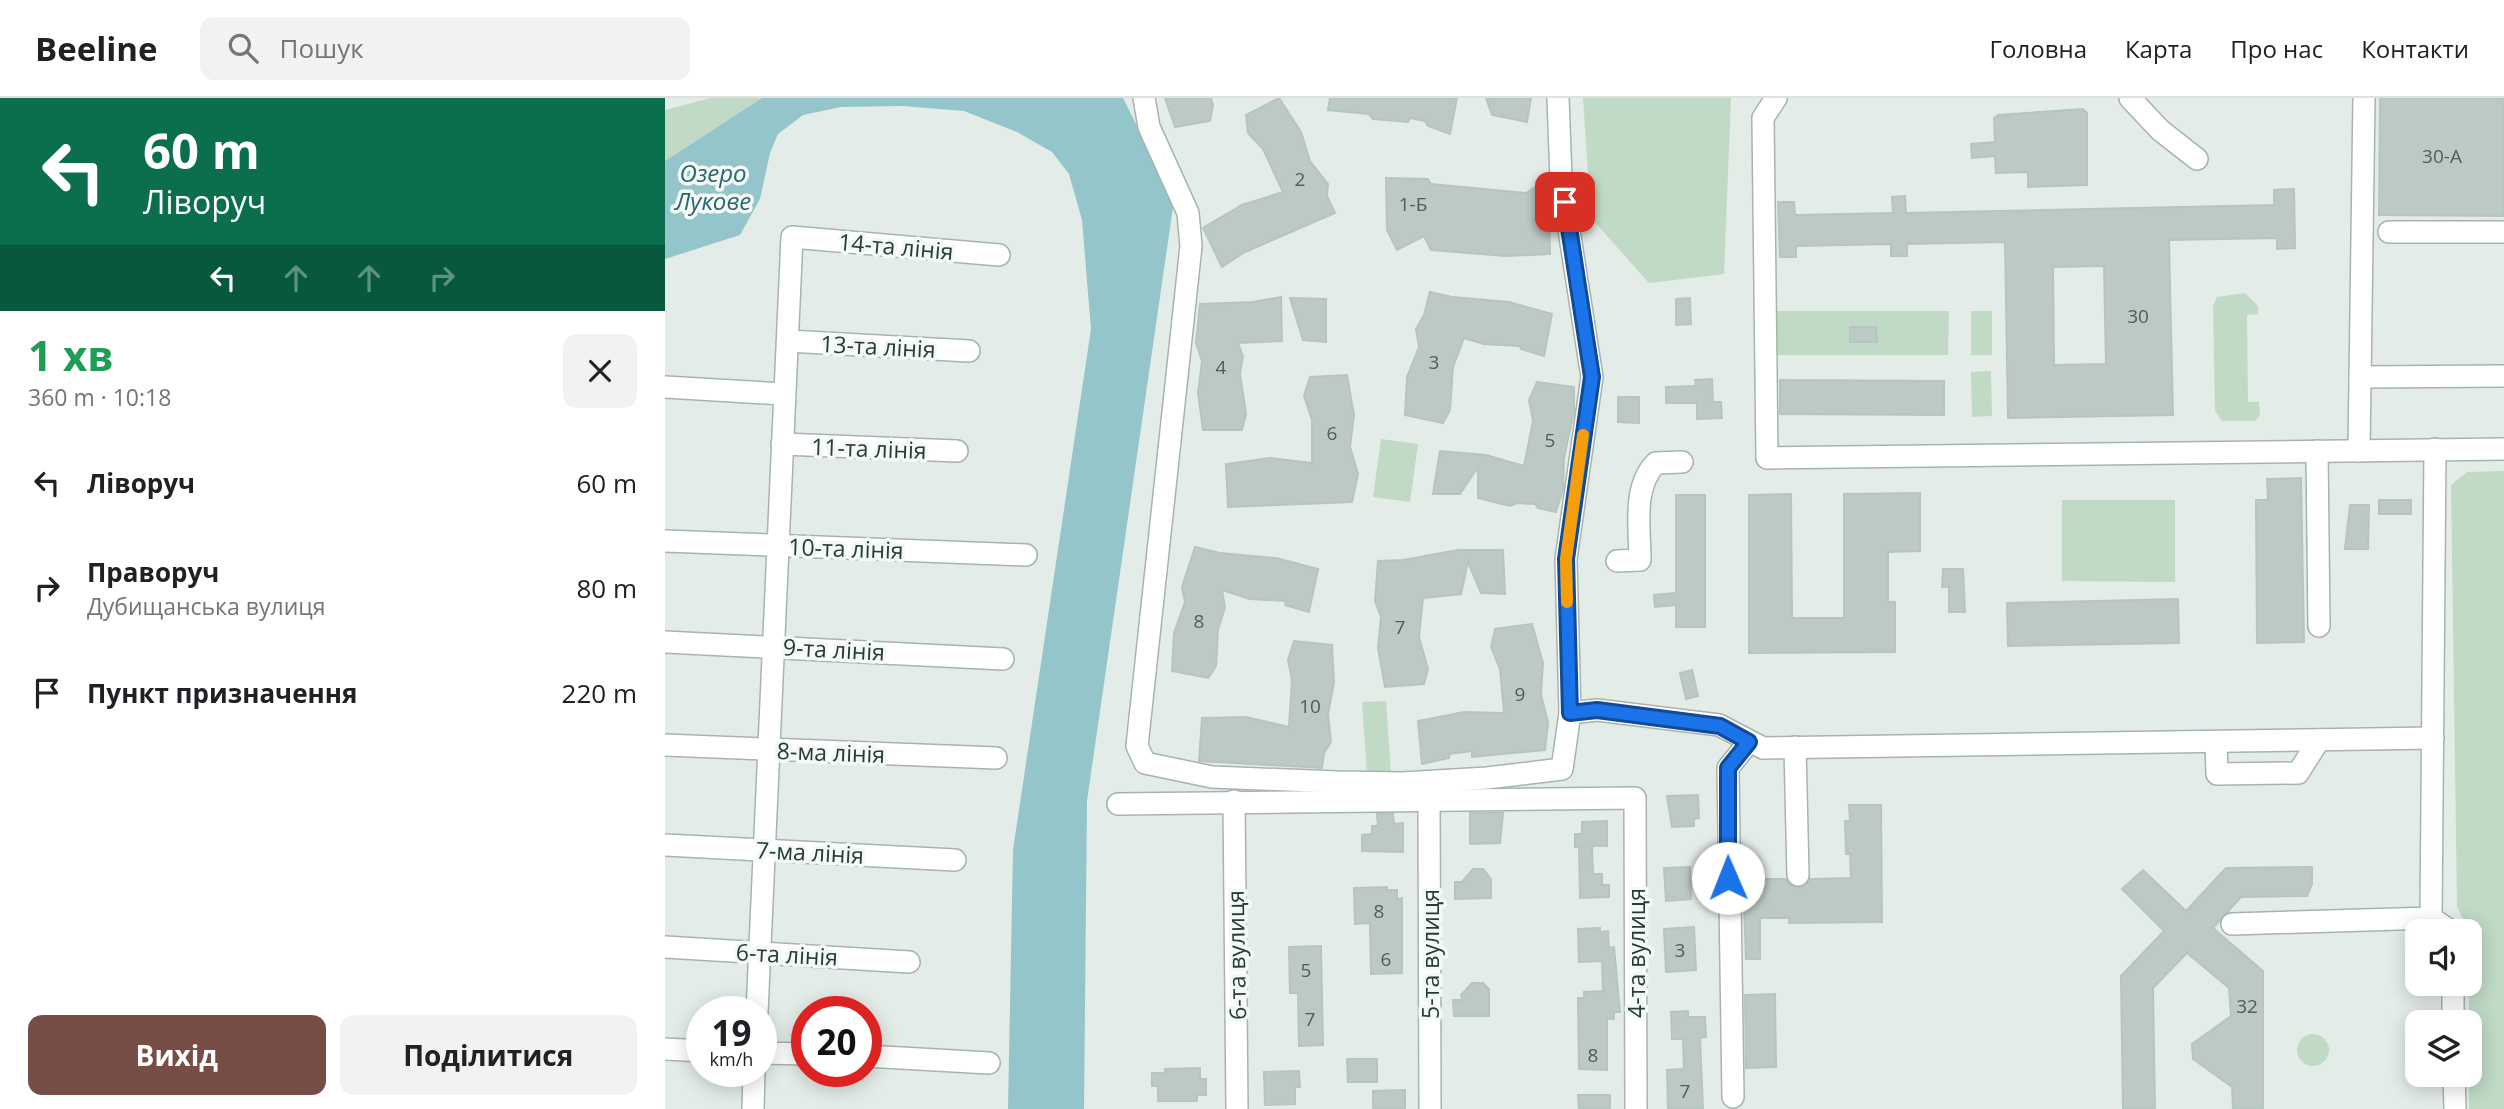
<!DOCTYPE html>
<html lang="uk">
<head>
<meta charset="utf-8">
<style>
	body { margin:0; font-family:"Open Sans",sans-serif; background:#f2f2f2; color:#202124; height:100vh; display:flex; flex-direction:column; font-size:26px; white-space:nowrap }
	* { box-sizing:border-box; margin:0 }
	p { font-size:23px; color:#757577 }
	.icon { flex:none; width:38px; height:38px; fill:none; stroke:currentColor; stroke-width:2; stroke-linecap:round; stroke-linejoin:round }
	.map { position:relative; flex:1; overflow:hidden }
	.panel { display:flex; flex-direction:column; background:#fff; width:665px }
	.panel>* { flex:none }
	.hud { background:#0b6e4f; color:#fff; overflow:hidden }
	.controls { position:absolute; left:1740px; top:821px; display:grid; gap:14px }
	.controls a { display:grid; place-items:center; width:77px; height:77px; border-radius:14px; background:#fff; box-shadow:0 4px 18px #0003; font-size:35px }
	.speed { position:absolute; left:21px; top:898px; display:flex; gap:14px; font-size:35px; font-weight:700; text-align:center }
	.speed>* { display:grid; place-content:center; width:91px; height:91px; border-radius:50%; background:#fff; box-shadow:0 4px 18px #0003; line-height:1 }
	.speed small { font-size:18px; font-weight:400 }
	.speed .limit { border:10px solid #d22; background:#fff; color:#111 }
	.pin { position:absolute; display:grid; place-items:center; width:60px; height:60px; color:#fff; margin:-30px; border-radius:14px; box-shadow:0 4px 10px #0006 }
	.me { position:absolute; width:77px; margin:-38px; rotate:359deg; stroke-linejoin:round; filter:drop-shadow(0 0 5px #0008) }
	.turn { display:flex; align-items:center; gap:24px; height:147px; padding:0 28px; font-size:32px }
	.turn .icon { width:91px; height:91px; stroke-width:2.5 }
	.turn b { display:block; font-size:49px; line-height:60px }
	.lanes { display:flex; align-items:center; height:66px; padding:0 28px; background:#0003; justify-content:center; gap:35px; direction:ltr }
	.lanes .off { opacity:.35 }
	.round { display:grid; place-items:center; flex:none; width:74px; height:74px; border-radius:14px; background:#f2f2f2 }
	.head { display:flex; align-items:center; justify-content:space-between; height:119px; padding:0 28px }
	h1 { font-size:42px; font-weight:700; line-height:52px; color:#1e9e55 }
	.button { display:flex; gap:14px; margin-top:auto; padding:14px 28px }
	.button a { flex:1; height:80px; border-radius:14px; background:#774d45; color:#fff; font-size:28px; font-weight:700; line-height:80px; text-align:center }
	.button a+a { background:#f2f2f2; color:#202124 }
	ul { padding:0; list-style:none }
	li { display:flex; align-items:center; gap:21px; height:105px; padding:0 28px }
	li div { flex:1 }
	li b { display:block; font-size:26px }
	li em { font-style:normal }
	header { display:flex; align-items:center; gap:42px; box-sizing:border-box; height:98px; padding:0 35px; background:#fff; border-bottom:2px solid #e0e0e0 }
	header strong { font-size:33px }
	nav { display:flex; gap:38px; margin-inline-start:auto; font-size:24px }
	.search { width:490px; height:63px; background:#f2f2f2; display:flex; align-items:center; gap:18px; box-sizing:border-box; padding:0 24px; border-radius:14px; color:#757577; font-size:26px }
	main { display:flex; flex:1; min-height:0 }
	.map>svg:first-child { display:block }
	.green { fill:#c0dac6 }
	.water { fill:#93c5ca }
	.building { fill:#bdc9c4; stroke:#b7c5bf; stroke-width:2; fill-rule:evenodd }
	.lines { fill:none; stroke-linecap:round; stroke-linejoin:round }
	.minor-casing { stroke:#a7b4ae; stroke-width:24 }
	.minor { stroke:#fff; stroke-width:21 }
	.route-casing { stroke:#114b97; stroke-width:18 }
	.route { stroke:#1a73e8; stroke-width:12 }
	.slow { stroke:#f59e0b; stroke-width:12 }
	.labels { text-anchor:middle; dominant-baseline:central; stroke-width:7; stroke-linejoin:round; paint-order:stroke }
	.number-label { font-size:19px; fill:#4c5f58 }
	.street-label { font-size:23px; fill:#263c34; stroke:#f4f9f6 }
	.water-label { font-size:24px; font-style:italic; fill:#276871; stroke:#f4f9f6 }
</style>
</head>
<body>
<header>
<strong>Beeline</strong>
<div class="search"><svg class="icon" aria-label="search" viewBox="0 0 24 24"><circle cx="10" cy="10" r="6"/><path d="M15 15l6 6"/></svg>Пошук</div>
<nav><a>Головна</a><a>Карта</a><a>Про нас</a><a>Контакти</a></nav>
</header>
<main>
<section class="panel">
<div class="hud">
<div class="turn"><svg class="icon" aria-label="left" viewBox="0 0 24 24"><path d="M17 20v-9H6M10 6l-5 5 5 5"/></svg><div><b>60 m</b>Ліворуч</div></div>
<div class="lanes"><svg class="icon" aria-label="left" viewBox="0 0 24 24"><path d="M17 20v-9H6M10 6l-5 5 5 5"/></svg><svg class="icon off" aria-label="ahead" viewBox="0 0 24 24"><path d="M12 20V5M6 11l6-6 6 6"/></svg><svg class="icon off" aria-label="ahead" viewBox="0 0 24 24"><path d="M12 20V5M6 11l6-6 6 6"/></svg><svg class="icon off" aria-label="right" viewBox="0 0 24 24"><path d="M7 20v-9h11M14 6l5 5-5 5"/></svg></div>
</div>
<div class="head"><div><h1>1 хв</h1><p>360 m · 10:18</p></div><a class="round"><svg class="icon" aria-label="close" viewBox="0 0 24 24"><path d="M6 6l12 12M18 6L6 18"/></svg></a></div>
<ul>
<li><svg class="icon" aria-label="left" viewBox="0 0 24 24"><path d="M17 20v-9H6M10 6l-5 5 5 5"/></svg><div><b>Ліворуч</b></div><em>60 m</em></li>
<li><svg class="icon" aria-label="right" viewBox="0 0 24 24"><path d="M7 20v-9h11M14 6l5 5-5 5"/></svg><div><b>Праворуч</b><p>Дубищанська вулиця</p></div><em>80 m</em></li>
<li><svg class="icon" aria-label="arrive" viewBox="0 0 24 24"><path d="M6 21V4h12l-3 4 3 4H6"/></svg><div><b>Пункт призначення</b></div><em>220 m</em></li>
</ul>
<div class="button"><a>Вихід</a><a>Поділитися</a></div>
</section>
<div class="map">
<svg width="1839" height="1011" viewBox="0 0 1839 1011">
	<rect width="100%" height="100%" fill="#e4ece8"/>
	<g class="green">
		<polygon points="45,0 97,0 0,63 0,12"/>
		<polygon points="918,0 1066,0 1059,176 984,185 926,120"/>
		<polygon points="1580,195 1593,208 1593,216 1582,217 1583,304 1594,304 1595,317 1590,323 1557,323 1550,313 1548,208 1552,199"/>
		<polygon points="1106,213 1284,213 1283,257 1106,257"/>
		<rect x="1306" y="213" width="21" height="44"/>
		<polygon points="1326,273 1327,318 1307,319 1306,274"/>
		<polygon points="716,341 753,346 745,404 708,399"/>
		<polygon points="1839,373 1839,1011 1804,1011 1804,833 1792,809 1786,387 1802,374"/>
		<polygon points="1397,402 1510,402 1510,484 1397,483"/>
		<polygon points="721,603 726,676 702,677 697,604"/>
		<circle cx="1648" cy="952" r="16"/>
	</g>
	<polygon class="water" points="97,0 458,0 509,102 422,703 419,1011 343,1011 348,752 426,231 417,122 404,76 387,54 352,34 299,13 237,8 176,9 138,17 113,36 105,55 95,101 75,137 0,161 0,63"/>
	<g class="building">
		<polygon points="500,0 546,0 548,7 545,23 510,29"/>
		<polygon points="614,0 636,34 645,63 663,86 662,98 670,115 578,155 557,169 538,130 577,107 618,94 598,51 583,35 581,17"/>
		<polygon points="665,0 792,0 785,36 763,28 760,23 745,20 743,24 708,21 704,16 663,12"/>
		<polygon points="821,0 866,0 862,24 827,17"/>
		<polygon points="1715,0 1839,0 1839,118 1714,117"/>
		<polygon points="1418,11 1422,15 1422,87 1363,89 1363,74 1331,75 1330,58 1307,60 1306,46 1330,44 1329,20 1333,17"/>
		<polygon points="721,80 763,81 766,86 861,95 874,87 884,108 885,156 841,158 766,152 759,138 732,152 722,132"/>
		<path d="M1629,91L1630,150L1612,151V140L1504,142L1508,317L1343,320L1340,144L1242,146V158H1226V146L1131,148V159H1115L1113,104H1129L1130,117L1228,115L1227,99L1240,98L1241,115L1609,107V92ZM1439,168L1441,266L1389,267L1388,169Z"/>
		<polygon points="765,194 787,199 844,204 887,216 879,258 856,251 855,248 819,246 799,240 788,269 785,312 778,325 740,317 742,279 754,249 751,231 759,217"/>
		<polygon points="616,199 617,243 573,245 578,258 575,276 581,316 577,332 538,332 533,295 537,263 531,245 535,206 588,204"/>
		<polygon points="625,200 661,201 661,244 638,242"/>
		<polygon points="1025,200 1026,226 1011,227 1011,201"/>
		<polygon points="1185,229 1211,229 1212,244 1185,244"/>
		<polygon points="682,277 689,317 685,349 693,376 687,404 563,409 561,366 605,360 647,365 647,322 639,298 645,279"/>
		<polygon points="1047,281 1048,304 1056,304 1057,320 1032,321 1032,305 1001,305 1001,289 1031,288 1030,282"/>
		<polygon points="1115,282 1279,283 1279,317 1115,316"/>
		<polygon points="872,284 909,289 909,313 899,360 898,391 891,414 873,410 870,406 852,405 845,408 813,400 813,369 795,396 768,396 775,353 821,357 859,368 868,323 864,302"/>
		<polygon points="953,299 974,299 974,325 953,324"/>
		<polygon points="1636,380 1639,544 1592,545 1591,402 1603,402 1602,381"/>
		<polygon points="1255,395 1255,453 1223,454 1223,504 1230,504 1230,554 1084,555 1084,397 1126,396 1127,520 1179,520 1179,396"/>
		<polygon points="1011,397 1040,397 1040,529 1011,529 1011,507 990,509 989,497 1011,495"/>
		<rect x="1714" y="402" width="32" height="14"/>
		<polygon points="1685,407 1704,407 1703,451 1680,451"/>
		<polygon points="530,449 555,455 611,460 653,471 644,514 620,507 621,503 585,501 557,492 560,509 553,532 551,568 543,580 507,573 509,535 520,504 517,489"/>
		<polygon points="793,452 838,452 840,496 816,495 803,464 796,496 758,500 754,539 763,571 759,586 720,589 713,550 716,519 710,503 713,463 738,462"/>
		<polygon points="1278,471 1298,471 1300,514 1284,514 1284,489 1277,489"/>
		<polygon points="1513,501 1514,545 1343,548 1342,505"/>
		<polygon points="867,526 878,565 876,597 883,624 880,652 807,659 807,653 784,656 784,660 757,666 753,623 799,614 839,615 835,571 826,549 830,531"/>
		<polygon points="629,543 667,547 669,585 663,616 666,644 659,655 657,670 534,663 537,620 581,619 624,629 627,582 623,562"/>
		<polygon points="1027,572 1033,598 1021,601 1015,575"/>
		<polygon points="1033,697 1034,720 1029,721 1029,728 1007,729 1002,698"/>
		<polygon points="1184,707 1216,707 1217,824 1124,825 1124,820 1095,820 1095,861 1081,861 1078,781 1121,781 1126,788 1133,790 1140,788 1145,781 1186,780 1185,756 1181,756 1180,723 1185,723"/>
		<polygon points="805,715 838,715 835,745 805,746"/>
		<polygon points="712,716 728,716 729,726 738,725 738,754 697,753 697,737 707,736 707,728 713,728"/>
		<polygon points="942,723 942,748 927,748 928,776 937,776 937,787 944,787 944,799 915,800 914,749 910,749 910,736 917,736 917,724"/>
		<polygon points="1025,769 1026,801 1001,803 999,770"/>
		<polygon points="1647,769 1647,786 1642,798 1576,799 1548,830 1598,873 1598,1011 1568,1011 1567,989 1528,961 1527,946 1566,918 1564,890 1522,855 1488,890 1490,1011 1458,1011 1456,878 1499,833 1457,791 1478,772 1521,813 1561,770"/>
		<polygon points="808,771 818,771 826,781 826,800 790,801 790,784 797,784"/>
		<polygon points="722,789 722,792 732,792 732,801 737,800 737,875 706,876 705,825 690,826 689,790"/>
		<polygon points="1029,829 1031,872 1001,874 999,831"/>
		<polygon points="935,830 935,834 943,833 944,850 949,849 955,914 949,914 949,921 942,921 942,972 914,971 913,900 919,900 919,894 938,893 937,863 914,864 913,831"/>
		<polygon points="656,848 658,947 634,948 633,895 625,895 624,849"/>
		<polygon points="807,885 818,885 824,891 824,918 789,918 788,902 797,902 796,897"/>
		<polygon points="1110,896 1111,969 1081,970 1080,897"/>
		<polygon points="1023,913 1023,919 1040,919 1041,939 1035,940 1038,1011 1003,1011 1002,972 1019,971 1018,941 1007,941 1006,914"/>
		<polygon points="682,961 712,961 712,984 683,984"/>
		<polygon points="535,970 535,981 541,981 541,997 532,997 532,1003 493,1003 493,988 487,988 487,975 500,975 500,971"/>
		<polygon points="634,973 635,989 630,989 630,1006 600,1007 599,974"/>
		<polygon points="740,992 740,1011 708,1011 708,993"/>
		<polygon points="913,997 945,997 945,1011 914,1011"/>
	</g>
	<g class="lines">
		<defs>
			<g id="minor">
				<polyline points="479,0 484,29 523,115 526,148 472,648 480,665 547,679 672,684 737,685 822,680 897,671 905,615 901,461 927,279 896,81 893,0"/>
				<polyline points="1111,0 1098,20 1102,360 1839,351"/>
				<polyline points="1465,0 1495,32 1532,61"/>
				<polyline points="1724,134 1839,134"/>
				<polyline points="123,243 304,253"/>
				<polyline points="1695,279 1839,278"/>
				<polyline points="0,289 118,296"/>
				<polyline points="117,346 292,353"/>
				<polyline points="1652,353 1654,528"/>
				<polyline points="1694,353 1699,0"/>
				<polyline points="0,443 361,457"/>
				<path d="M952,463L975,462C975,431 967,389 991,365L1017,364"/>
				<polyline points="0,544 338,561"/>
				<polyline points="905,615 932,612 1054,627 1098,650 1768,640"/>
				<polyline points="1551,644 1552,676 1633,675 1654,642"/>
				<polyline points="0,647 331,660"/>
				<polyline points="1130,649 1133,777"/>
				<polyline points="764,701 765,1011"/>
				<polyline points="569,703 572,1011"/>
				<polyline points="453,706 970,700 971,1011"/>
				<polyline points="0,747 290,762"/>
				<polyline points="1766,820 1786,833"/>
				<polyline points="1567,826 1766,820 1770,351"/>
				<polyline points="0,849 244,864"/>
				<polyline points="1788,886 1788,924"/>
				<polyline points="92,914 127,139 334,157"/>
				<polyline points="0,951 37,953"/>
				<polyline points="96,955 142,956"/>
				<polyline points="201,958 324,965"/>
				<polyline points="1789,976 1790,1011"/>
				<polyline points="1068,999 1063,670 1084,644"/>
				<polyline points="88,1011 89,973"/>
			</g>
		</defs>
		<use href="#minor" class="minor-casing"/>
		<use href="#minor" class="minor"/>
	</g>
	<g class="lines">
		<defs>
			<polyline id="route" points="900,104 927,279 901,461 905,615 932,612 1055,628 1084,644 1063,670 1063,780"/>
		</defs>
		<use href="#route" class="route-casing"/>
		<use href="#route" class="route"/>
		<polyline class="slow" points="902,504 901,461 918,337"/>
	</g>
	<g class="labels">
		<g class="number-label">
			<text x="1777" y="58">30-А</text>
			<text x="635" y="81">2</text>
			<text x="748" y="106">1-Б</text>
			<text x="1473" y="218">30</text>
			<text x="769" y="264">3</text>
			<text x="556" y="269">4</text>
			<text x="667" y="335">6</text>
			<text x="885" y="342">5</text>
			<text x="534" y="523">8</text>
			<text x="735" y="529">7</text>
			<text x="855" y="596">9</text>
			<text x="645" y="608">10</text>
			<text x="714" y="813">8</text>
			<text x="1015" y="852">3</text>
			<text x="721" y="861">6</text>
			<text x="641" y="872">5</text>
			<text x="1582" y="908">32</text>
			<text x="645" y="921">7</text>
			<text x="928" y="957">8</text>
			<text x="1020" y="993">7</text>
		</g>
		<g class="street-label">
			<text transform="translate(231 148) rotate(5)">14-та лінія</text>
			<text transform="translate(213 248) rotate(3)">13-та лінія</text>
			<text transform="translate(204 350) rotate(2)">11-та лінія</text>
			<text transform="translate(181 450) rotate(2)">10-та лінія</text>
			<text transform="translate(169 551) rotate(3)">9-та лінія</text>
			<text transform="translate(166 654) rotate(2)">8-ма лінія</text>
			<text transform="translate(145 754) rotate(3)">7-ма лінія</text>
			<text transform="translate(971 855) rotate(-90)">4-та вулиця</text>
			<text transform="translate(122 856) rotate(3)">6-та лінія</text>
			<text transform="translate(765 856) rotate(-90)">5-та вулиця</text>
			<text transform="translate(571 857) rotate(-91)">6-та вулиця</text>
		</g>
		<g class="water-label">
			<text x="48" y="74">Озеро<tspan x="48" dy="28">Лукове</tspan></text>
		</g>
	</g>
</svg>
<div class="controls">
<a><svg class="icon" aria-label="sound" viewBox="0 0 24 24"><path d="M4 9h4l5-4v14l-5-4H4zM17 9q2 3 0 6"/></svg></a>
<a><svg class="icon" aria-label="layers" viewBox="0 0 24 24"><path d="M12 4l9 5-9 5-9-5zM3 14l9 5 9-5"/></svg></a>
</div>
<div class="speed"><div>19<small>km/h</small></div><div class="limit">20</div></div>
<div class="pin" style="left:900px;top:104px;background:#d93025"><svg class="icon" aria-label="arrive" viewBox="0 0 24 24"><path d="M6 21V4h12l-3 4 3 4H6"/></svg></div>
<svg class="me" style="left:1063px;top:780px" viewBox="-20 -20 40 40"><circle r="19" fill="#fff"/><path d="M0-13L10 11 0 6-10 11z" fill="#1a73e8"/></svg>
</div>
</main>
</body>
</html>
